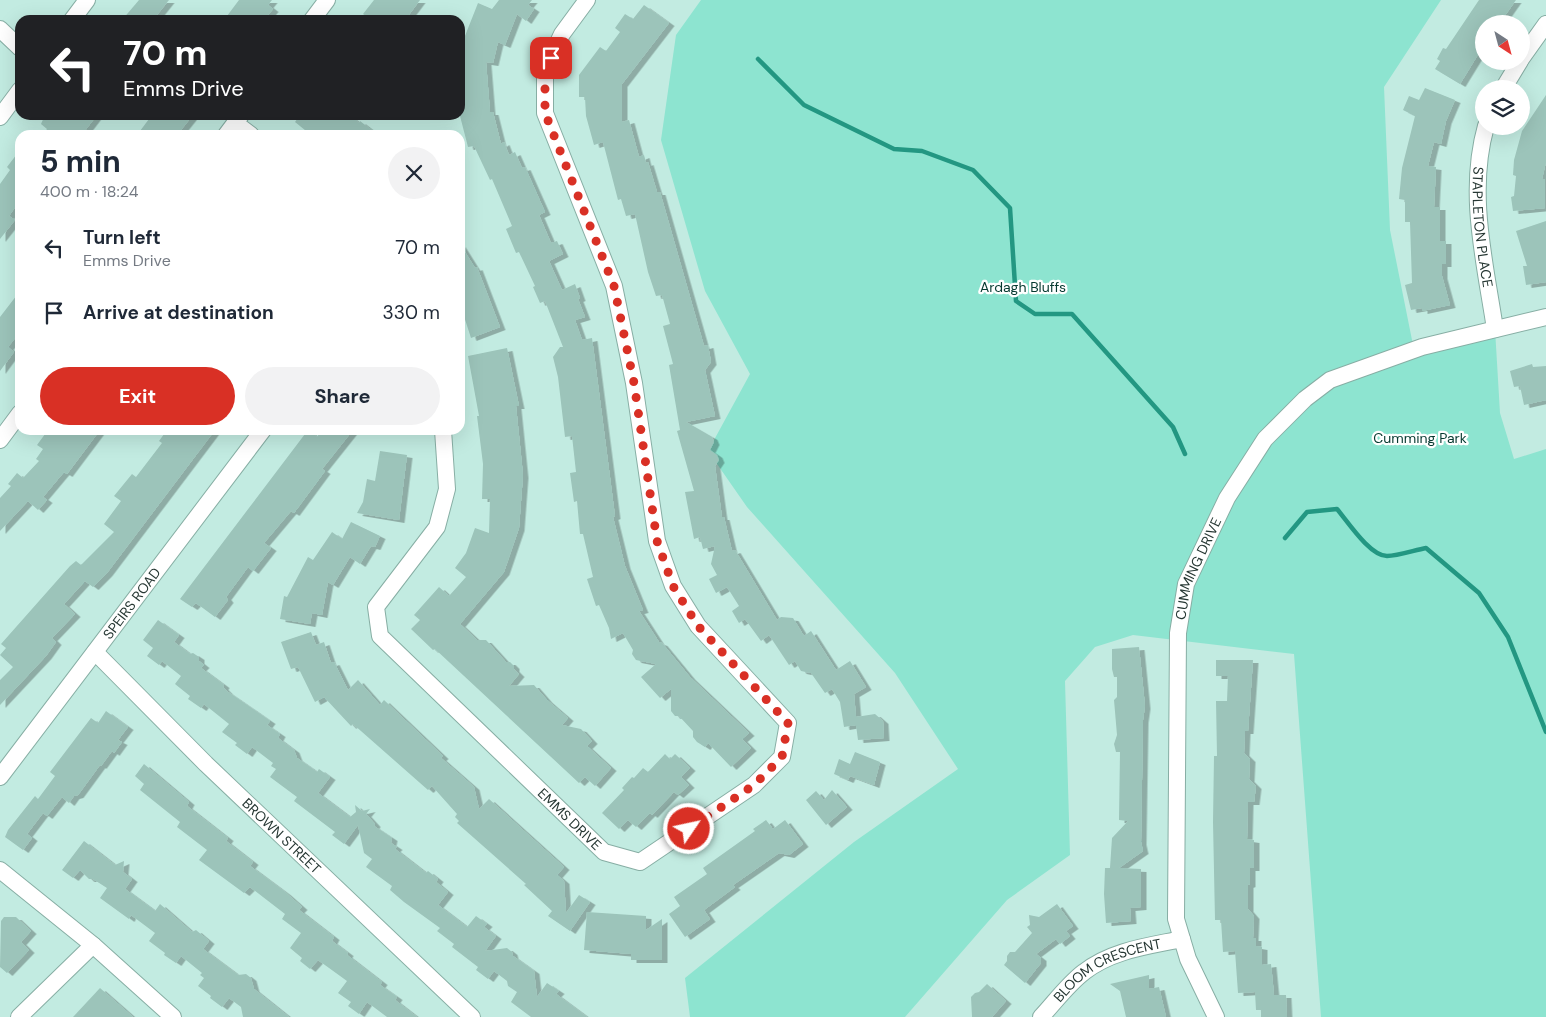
<!DOCTYPE html>
<html lang="en">
<head>
<meta charset="utf-8">
<style>
	body { margin:0; font-family:"DM Sans",sans-serif; background:#f2f2f3; color:#1f2937; height:100vh; display:flex; flex-direction:column; font-size:19px; white-space:nowrap }
	* { box-sizing:border-box; margin:0 }
	p { font-size:16px; color:#747a83 }
	.icon { flex:none; width:28px; height:28px; fill:none; stroke:currentColor; stroke-width:2; stroke-linecap:round; stroke-linejoin:round }
	.map { position:relative; flex:1; overflow:hidden }
	.details { position:absolute; left:15px; top:130px; width:450px; height:305px; display:flex; flex-direction:column; background:#fff; border-radius:15px; box-shadow:0 5px 20px #0002 }
	.details>* { flex:none }
	.hud { position:absolute; left:15px; top:15px; width:450px; height:105px; border-radius:15px; box-shadow:0 5px 20px #0002; background:#202124; color:#fff; overflow:hidden }
	.needle { width:32px; rotate:144deg }
	.fabs { position:absolute; left:1475px; top:15px; display:grid; gap:10px }
	.fabs a { display:grid; place-items:center; width:55px; height:55px; border-radius:50%; background:#fff; box-shadow:0 5px 20px #0002; font-size:25px }
	.pin { position:absolute; display:grid; place-items:center; width:42px; height:42px; color:#fff; margin:-21px; border-radius:10px; box-shadow:0 2px 8px #0006 }
	.me { position:absolute; width:55px; margin:-28px; rotate:56deg; stroke-linejoin:round; filter:drop-shadow(0 0 4px #0008) }
	.turn { display:flex; align-items:center; gap:18px; height:105px; padding:0 25px; font-size:22px }
	.turn .icon { width:65px; height:65px; stroke-width:2.5 }
	.turn b { display:block; font-size:35px; line-height:42px }
	.round { display:grid; place-items:center; flex:none; width:52px; height:52px; border-radius:26px; background:#f2f2f3 }
	.overview { display:flex; align-items:center; justify-content:space-between; height:85px; padding:0 25px }
	h1 { font-size:30px; font-weight:700; line-height:38px }
	.action { display:flex; gap:10px; margin-top:auto; padding:10px 25px }
	.action a { flex:1; height:58px; border-radius:30px; background:#d93025; color:#fff; font-size:20px; font-weight:700; line-height:58px; text-align:center }
	.action a+a { background:#f2f2f3; color:#1f2937 }
	ul { padding:0; list-style:none }
	li { display:flex; align-items:center; gap:15px; height:65px; padding:0 25px }
	li div { flex:1 }
	li b { display:block; font-size:19px }
	li em { font-style:normal }
	.map>svg:first-child { display:block }
	.green { fill:#8de4d0 }
	.lines { fill:none; stroke-linecap:round; stroke-linejoin:round }
	.stream { stroke:#239782; stroke-width:4.5 }
	.building { fill:#9cc4ba; filter:url(#shadow) }
	.minor-casing { stroke:#87aea4; stroke-width:18 }
	.minor { stroke:#fff; stroke-width:16 }
	.route { stroke:#d93025; stroke-width:9; stroke-dasharray:0 16.2 }
	.labels { text-anchor:middle; dominant-baseline:central; stroke-width:4.5; stroke-linejoin:round; paint-order:stroke }
	.street-label { font-size:14px; fill:#263733; stroke:#fff }
	.park-label { font-size:14px; fill:#063930; stroke:#fff }
</style>
</head>
<body>
<div class="map">
<svg width="1546" height="1017" viewBox="0 0 1546 1017">
	<defs>
		<filter id="shadow"><feDropShadow dx="5.5" dy="3" stdDeviation="0" flood-color="#0004"/></filter>
	</defs>
	<rect width="100%" height="100%" fill="#c2ebe1"/>
	<polygon class="green" points="701,0 1441,0 1384,87 1390,230 1414,350 1495,329 1500,413 1514,459 1546,449 1546,1017 1321,1017 1294,654 1133,635 1095,647 1065,681 1070,855 1007,900 905,1017 690,1017 685,978 854,842 958,769 895,673 747,507 708,451 750,374 705,291 661,140 676,35"/>
	<g class="lines">
		<g class="stream">
			<polyline points="758,59 804,105 894,149 922,151 973,170 1010,208 1016,301 1035,314 1072,314 1173,427 1185,454"/>
			<path d="M1285,538L1307,512L1337,509C1348,522 1370,556 1387,556C1398,556 1415,550 1426,548L1479,593L1508,637L1546,732"/>
		</g>
	</g>
	<g class="building">
		<polygon points="139,0 169,0 153,20 122,20"/>
		<polygon points="239,0 272,0 268,5 273,9 264,20 224,20"/>
		<polygon points="374,0 420,0 405,20 371,20 363,14"/>
		<polygon points="499,0 532,0 528,5 534,9 526,21 517,14 505,45 498,42 493,63 486,62 490,112 493,112 501,144 504,142 509,155 515,152 522,168 525,167 545,212 539,215 551,243 557,241 563,254 549,261 562,290 575,284 580,298 578,299 585,317 575,320 582,340 592,338 615,516 613,517 625,566 643,610 639,611 659,642 662,643 690,677 749,733 742,739 751,748 731,767 708,743 705,747 697,742 693,737 693,731 679,716 675,716 671,711 671,689 660,698 641,677 656,664 636,660 632,654 633,650 623,633 611,639 609,628 599,605 596,606 587,579 593,577 583,534 580,534 577,501 574,502 570,473 576,472 572,436 565,437 558,377 553,357 560,347 563,347 545,301 540,303 533,287 535,286 519,252 516,253 506,229 512,226 492,179 490,180 474,146 468,147 460,116 460,51 463,41 478,3 492,9"/>
		<polygon points="1479,0 1516,0 1499,24 1484,24 1484,40 1476,52 1479,53 1460,84 1435,69 1440,61 1437,59 1443,48 1446,49"/>
		<polygon points="644,5 669,23 622,84 622,122 629,120 639,157 644,155 646,163 648,162 657,192 660,192 704,346 708,345 711,362 705,370 715,416 686,422 712,437 714,442 710,450 717,455 719,460 715,466 722,517 724,517 732,551 735,550 777,620 781,617 793,618 804,636 811,631 836,670 850,661 866,687 854,694 856,717 875,714 883,721 884,738 858,740 856,725 844,727 840,702 832,689 825,693 811,673 801,671 795,661 789,665 769,635 761,641 745,619 739,623 732,611 739,606 727,587 716,593 709,579 717,575 711,564 715,546 703,549 700,537 694,539 685,492 694,491 677,431 680,430 669,365 673,364 663,326 670,324 662,295 656,296 648,272 635,214 626,216 621,199 618,200 603,142 594,145 586,116 585,97 579,97 579,75 600,47 606,51 620,32 615,28 625,14 633,19"/>
		<polygon points="1425,88 1455,100 1446,121 1441,144 1434,142 1428,166 1436,167 1434,207 1440,207 1440,241 1446,241 1446,264 1442,264 1442,276 1450,305 1422,311 1422,308 1411,310 1405,285 1412,283 1410,222 1405,222 1405,200 1399,199 1402,168 1415,116 1403,110 1409,96 1419,100"/>
		<polygon points="1546,95 1546,162 1542,179 1545,179 1545,208 1513,211 1511,197 1514,196 1516,176 1513,175 1514,160 1522,131"/>
		<polygon points="45,115 97,115 84,132 76,132 74,135 43,135 47,129 41,124"/>
		<polygon points="152,115 193,115 177,135 137,135"/>
		<polygon points="300,115 349,115 359,123 360,121 378,135 311,135 295,122"/>
		<polygon points="20,150 20,200 9,216 15,220 0,239 0,184 10,170 7,167"/>
		<polygon points="1546,221 1546,282 1526,285 1523,266 1527,266 1516,231"/>
		<polygon points="460,244 475,268 477,267 500,327 471,338 460,304"/>
		<polygon points="20,291 20,332 8,347 14,352 0,371 0,317"/>
		<polygon points="507,348 519,406 516,406 523,475 519,528 504,572 460,624 477,640 486,640 506,662 510,662 514,666 514,669 519,674 509,686 534,685 547,700 568,718 562,725 581,729 592,741 587,746 611,768 595,786 585,777 579,783 435,649 433,650 411,629 420,620 414,615 439,587 449,596 466,577 455,568 466,553 475,528 489,533 490,499 482,499 483,464 477,416 479,416 468,356"/>
		<polygon points="1532,364 1533,367 1546,366 1546,400 1524,405 1520,386 1514,387 1510,371"/>
		<polygon points="48,430 100,430 67,474 64,472 43,497 47,500 38,510 28,501 0,531 0,498 11,486 8,484 17,473 23,478 39,461 36,459 43,449 37,445"/>
		<polygon points="167,430 215,430 107,573 93,587 85,581 64,604 75,614 52,638 56,642 46,656 0,705 0,680 13,667 0,655 6,648 1,644 70,566 76,561 81,565 114,532 104,524 121,501 114,496 132,474 136,477 162,443 159,441"/>
		<polygon points="308,430 317,437 322,430 353,430 322,469 325,471 294,513 291,511 264,543 271,548 253,571 248,567 226,597 228,600 215,617 196,603 192,607 180,599"/>
		<polygon points="380,451 407,455 399,520 357,513 363,502 367,479 375,481"/>
		<polygon points="351,522 380,536 375,547 371,546 360,564 350,557 333,585 328,582 322,615 312,613 310,624 280,619 284,596 287,597 308,557 313,560 332,532 342,539"/>
		<polygon points="158,620 179,635 174,642 190,654 193,653 199,657 199,661 204,665 201,668 224,685 223,687 228,692 270,721 267,725 280,734 278,738 294,750 297,758 317,772 319,769 330,777 318,793 350,817 356,812 355,805 362,811 370,809 366,814 375,824 374,826 392,838 391,843 397,847 395,849 426,873 428,871 438,879 436,882 448,892 438,905 467,927 476,916 487,924 484,927 496,936 485,951 507,948 512,952 513,956 534,971 537,997 547,983 559,991 556,994 587,1017 531,1017 511,1002 517,992 508,986 507,981 494,971 488,979 476,970 478,967 452,947 454,944 437,931 440,928 404,902 390,890 392,886 366,867 372,859 364,853 358,825 344,844 332,835 335,832 294,801 297,797 270,777 276,769 271,766 273,763 252,747 247,754 235,745 237,743 222,732 229,724 204,704 201,708 188,699 190,696 175,684 181,676 162,661 159,665 147,656 153,648 143,640"/>
		<polygon points="311,632 316,645 324,642 331,663 334,662 348,690 358,680 380,705 384,700 443,756 441,758 474,787 479,809 489,799 564,867 557,875 564,881 566,913 579,895 590,902 570,931 548,916 552,911 524,885 526,884 457,823 459,821 455,817 457,814 432,786 428,790 353,724 351,726 324,697 315,702 298,667 291,669 281,642"/>
		<polygon points="1139,647 1145,706 1143,720 1141,842 1143,851 1119,868 1141,869 1141,907 1130,908 1131,921 1106,923 1104,894 1105,868 1110,868 1112,838 1128,821 1119,820 1120,752 1116,752 1114,744 1117,735 1114,700 1117,697 1117,677 1114,677 1112,669 1112,649"/>
		<polygon points="1216,660 1253,660 1248,731 1245,731 1244,753 1250,759 1249,779 1256,786 1254,802 1248,802 1247,839 1254,840 1254,868 1250,868 1250,884 1248,885 1248,909 1254,916 1253,938 1256,938 1256,946 1262,947 1262,965 1271,964 1274,995 1286,995 1287,1017 1261,1017 1261,1010 1256,1010 1255,992 1238,993 1235,951 1223,952 1221,920 1215,920 1213,822 1214,756 1217,756 1216,701 1227,701 1228,676 1216,676"/>
		<polygon points="106,711 128,727 118,740 122,742 114,753 112,751 101,766 100,765 78,795 74,796 69,803 62,797 47,816 43,813 27,834 32,838 23,850 5,837 8,830 35,796 38,799 55,776 50,772 91,718 98,723"/>
		<polygon points="855,752 880,762 874,785 850,776 848,780 834,774 839,759 850,764"/>
		<polygon points="665,754 670,759 675,754 690,768 681,777 689,785 678,795 674,792 652,815 650,813 636,827 628,820 619,829 602,813 624,790 622,788 632,777 634,778 643,768 648,772"/>
		<polygon points="144,764 189,802 187,806 228,838 226,841 253,862 250,866 285,892 302,907 299,910 334,937 332,941 348,953 347,955 382,982 380,985 397,997 395,1000 417,1017 387,1017 367,1002 359,1014 348,1006 351,1002 338,993 347,981 318,960 310,969 300,961 302,958 290,948 301,933 282,919 285,914 250,887 244,893 199,860 207,850 177,827 180,822 140,790 144,784 135,776"/>
		<polygon points="832,790 847,807 826,825 806,800 816,791 824,800"/>
		<polygon points="766,820 773,829 785,820 803,844 789,855 779,853 733,885 735,887 704,910 710,919 685,937 669,914 680,906 674,897 707,874 703,868 755,831 753,829"/>
		<polygon points="84,841 115,865 124,861 123,872 132,879 125,889 155,911 160,904 192,932 196,930 209,941 203,949 238,975 246,974 251,978 254,989 289,1017 243,1017 241,1007 229,998 222,1007 210,998 211,996 198,986 204,978 200,975 202,973 181,956 176,963 164,955 165,953 149,941 155,933 131,915 129,919 100,898 107,888 93,879 89,879 80,870 73,878 62,870"/>
		<polygon points="1057,904 1073,926 1066,931 1070,936 1060,944 1056,939 1036,954 1041,958 1041,963 1025,983 1004,965 1007,961 1007,956 1010,952 1015,952 1032,933 1027,927 1030,925 1029,915 1039,917"/>
		<polygon points="587,912 646,916 646,930 662,919 662,960 631,960 631,954 584,950"/>
		<polygon points="4,917 16,917 31,931 21,942 29,950 7,973 0,967 1,921"/>
		<polygon points="1149,975 1149,989 1159,987 1166,1017 1126,1017 1120,991 1110,984"/>
		<polygon points="987,984 1006,1001 992,1017 972,1017 971,997 975,993 979,992"/>
		<polygon points="100,988 133,1017 73,1017"/>
	</g>
	<g class="lines">
		<defs>
			<g id="minor">
				<polyline points="72,20 87,0"/>
				<polyline points="312,20 327,0"/>
				<polyline points="0,29 20,48"/>
				<polyline points="1521,59 1546,24"/>
				<polyline points="1503,89 1520,61"/>
				<polyline points="0,117 20,90"/>
				<polyline points="235,123 251,135"/>
				<path id="s1" d="M1486,126C1467,193 1485,262 1495,329"/>
				<polyline points="226,135 241,115"/>
				<path id="s2" d="M443,430L447,489L437,527L376,607L380,636L604,852L640,862L754,785L782,757L788,723L698,626L673,586L657,541L634,383L614,286L545,113V70L562,34L587,0"/>
				<polyline points="0,440 20,413"/>
				<path id="s3" d="M95,652L206,764L472,1017"/>
				<path id="s4" d="M0,777L263,430"/>
				<polyline points="0,870 93,945 173,1017"/>
				<polyline points="19,1017 93,945"/>
				<path id="s5" d="M1041,1017C1055,1002 1068,984 1084,972C1112,950 1149,946 1182,939"/>
				<path id="s6" d="M1216,1017L1188,959L1176,919L1178,633L1186,584L1227,498L1265,439L1305,399L1330,380L1422,347L1546,317"/>
			</g>
		</defs>
		<use href="#minor" class="minor-casing"/>
		<use href="#minor" class="minor"/>
	</g>
	<g class="lines">
		<polyline class="route" points="551,58 545,70 545,113 614,286 634,383 657,541 673,586 698,626 788,723 782,757 754,785 689,829"/>
	</g>
	<g class="labels">
		<g class="street-label">
			<text stroke="none"><textPath href="#s1" startOffset="102">STAPLETON PLACE</textPath></text>
			<text stroke="none"><textPath href="#s6" startOffset="460">CUMMING DRIVE</textPath></text>
			<text stroke="none"><textPath href="#s4" startOffset="218">SPEIRS ROAD</textPath></text>
			<text stroke="none"><textPath href="#s2" startOffset="492">EMMS DRIVE</textPath></text>
			<text stroke="none"><textPath href="#s3" startOffset="262">BROWN STREET</textPath></text>
			<text stroke="none"><textPath href="#s5" startOffset="84">BLOOM CRESCENT</textPath></text>
		</g>
		<g class="park-label">
			<text x="1023" y="287">Ardagh Bluffs</text>
			<text x="1420" y="438">Cumming Park</text>
		</g>
	</g>
</svg>
<div class="fabs">
<a><svg class="needle" viewBox="-14 -14 28 28"><path d="M0-13l5 13h-10z" fill="#e53935"/><path d="M0 13l5-13h-10z" fill="#747a83"/></svg></a>
<a><svg class="icon" aria-label="layers" viewBox="0 0 24 24"><path d="M12 4l9 5-9 5-9-5zM3 14l9 5 9-5"/></svg></a>
</div>
<div class="pin" style="left:551px;top:58px;background:#d93025"><svg class="icon" aria-label="arrive" viewBox="0 0 24 24"><path d="M6 21V4h12l-3 4 3 4H6"/></svg></div>
<svg class="me" style="left:689px;top:829px" viewBox="-20 -20 40 40"><circle r="17" fill="#d93025" stroke="#fff" stroke-width="3"/><path d="M0-11L8 9 0 5-8 9z" fill="#fff"/></svg>
<div class="hud">
<div class="turn"><svg class="icon" aria-label="left" viewBox="0 0 24 24"><path d="M17 20v-9H6M10 6l-5 5 5 5"/></svg><div><b>70 m</b>Emms Drive</div></div>
</div>
<section class="details">
<div class="overview"><div><h1>5 min</h1><p>400 m · 18:24</p></div><a class="round"><svg class="icon" aria-label="close" viewBox="0 0 24 24"><path d="M6 6l12 12M18 6L6 18"/></svg></a></div>
<ul>
<li><svg class="icon" aria-label="left" viewBox="0 0 24 24"><path d="M17 20v-9H6M10 6l-5 5 5 5"/></svg><div><b>Turn left</b><p>Emms Drive</p></div><em>70 m</em></li>
<li><svg class="icon" aria-label="arrive" viewBox="0 0 24 24"><path d="M6 21V4h12l-3 4 3 4H6"/></svg><div><b>Arrive at destination</b></div><em>330 m</em></li>
</ul>
<div class="action"><a>Exit</a><a>Share</a></div>
</section>
</div>
</body>
</html>
